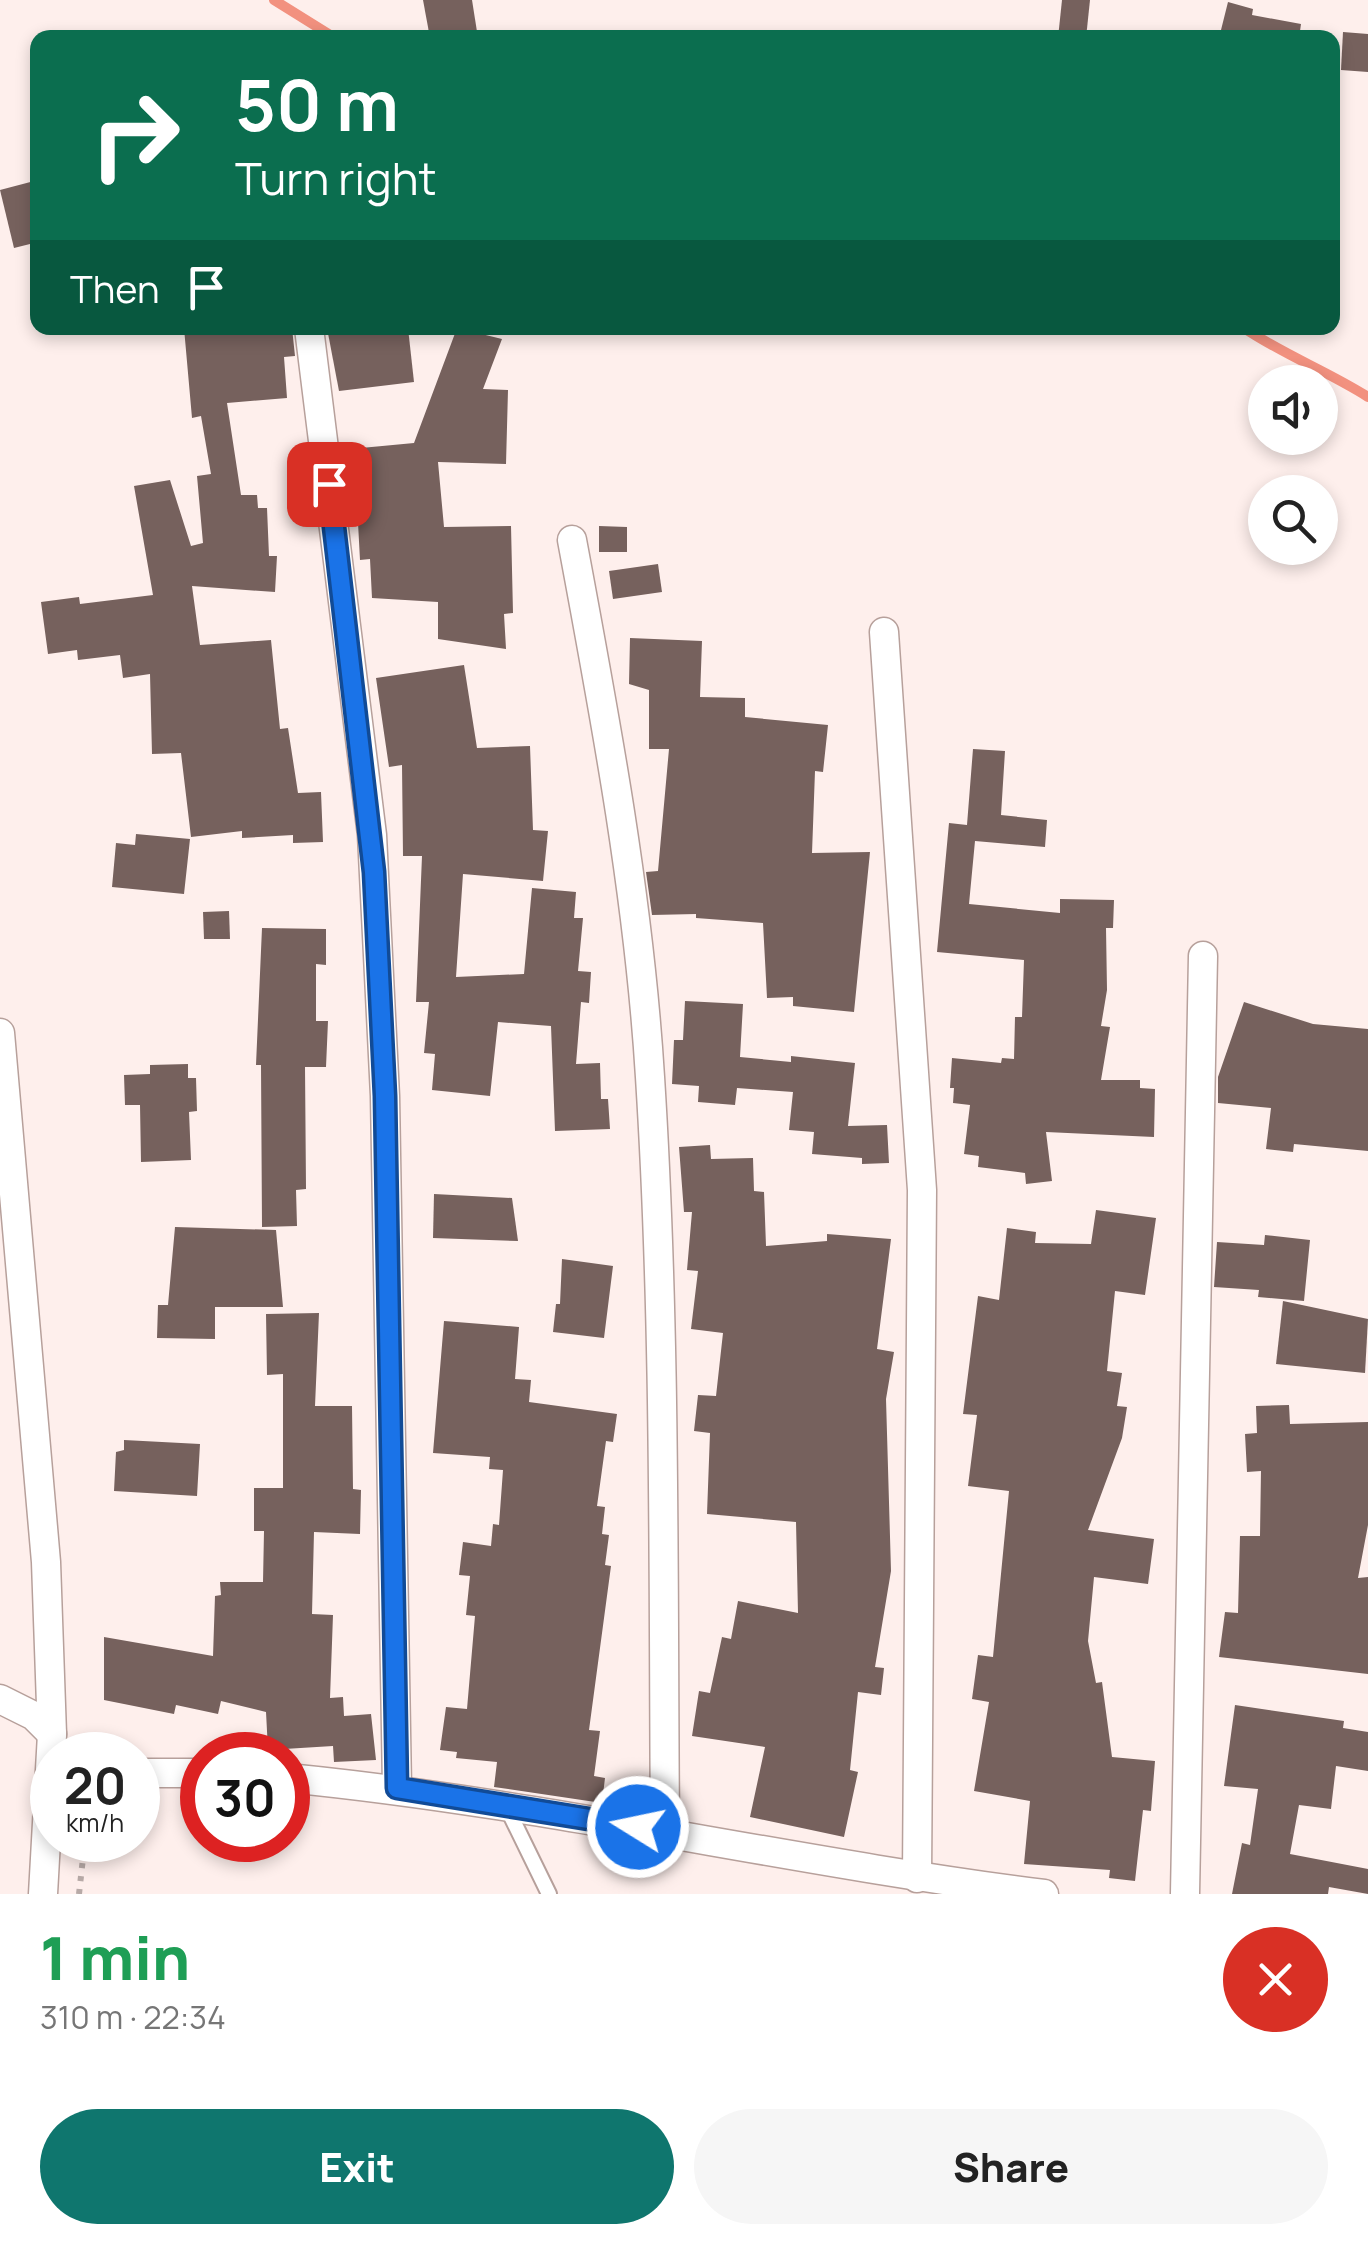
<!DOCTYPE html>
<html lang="en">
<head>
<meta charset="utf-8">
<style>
	body { margin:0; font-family:Manrope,sans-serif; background:#f6f6f6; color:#222; height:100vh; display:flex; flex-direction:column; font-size:38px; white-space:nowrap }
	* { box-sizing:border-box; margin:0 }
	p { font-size:32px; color:#767676 }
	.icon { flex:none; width:55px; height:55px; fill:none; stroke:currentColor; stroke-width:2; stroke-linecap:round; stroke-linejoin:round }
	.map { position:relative; height:1894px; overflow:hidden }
	.side { display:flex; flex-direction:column; background:#fff; flex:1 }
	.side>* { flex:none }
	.banner { position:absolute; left:30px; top:30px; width:1310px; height:305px; border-radius:20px; box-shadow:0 5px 15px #0003; background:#0b6e4f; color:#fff; overflow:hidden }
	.fabs { position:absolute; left:1248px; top:365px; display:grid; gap:20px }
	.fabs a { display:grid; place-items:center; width:90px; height:90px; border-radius:50%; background:#fff; box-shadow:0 5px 15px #0003; font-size:50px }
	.speed { position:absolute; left:30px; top:1732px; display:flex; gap:20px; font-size:50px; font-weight:700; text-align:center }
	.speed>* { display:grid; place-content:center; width:130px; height:130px; border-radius:50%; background:#fff; box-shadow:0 5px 15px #0003; line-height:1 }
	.speed small { font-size:25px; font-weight:400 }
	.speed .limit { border:15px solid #d22; background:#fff; color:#111 }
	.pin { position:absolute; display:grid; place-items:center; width:85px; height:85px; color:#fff; margin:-42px; border-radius:20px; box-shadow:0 5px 15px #0006 }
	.me { position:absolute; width:110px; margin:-55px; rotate:280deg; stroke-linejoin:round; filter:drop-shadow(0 0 8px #0008) }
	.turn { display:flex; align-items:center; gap:35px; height:210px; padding:0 40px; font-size:45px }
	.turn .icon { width:130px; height:130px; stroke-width:2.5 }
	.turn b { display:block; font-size:70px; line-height:85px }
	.then { display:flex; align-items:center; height:95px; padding:0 40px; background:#0003; gap:20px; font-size:38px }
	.round { display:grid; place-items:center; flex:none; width:105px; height:105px; border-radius:52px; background:#f6f6f6 }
	.headline { display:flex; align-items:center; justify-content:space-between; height:170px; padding:0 40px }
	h1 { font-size:60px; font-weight:800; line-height:75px; color:#1e9e55 }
	.primary-button { display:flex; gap:20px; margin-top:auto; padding:20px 40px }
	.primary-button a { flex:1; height:115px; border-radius:60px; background:#0f766e; color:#fff; font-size:40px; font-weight:800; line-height:115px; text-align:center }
	.primary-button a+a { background:#f6f6f6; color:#222 }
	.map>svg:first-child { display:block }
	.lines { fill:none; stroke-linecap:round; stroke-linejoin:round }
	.stream { stroke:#f2917f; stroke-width:10 }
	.building { fill:#76615d }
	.service-casing { stroke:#b7a09b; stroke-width:18 }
	.minor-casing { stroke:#b7a09b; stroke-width:31 }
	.path { stroke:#b7aaa7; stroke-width:6; stroke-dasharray:5 8; stroke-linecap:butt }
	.service { stroke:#fff; stroke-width:14 }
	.minor { stroke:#fff; stroke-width:28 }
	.route-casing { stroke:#114b97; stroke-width:25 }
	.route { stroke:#1a73e8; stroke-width:18 }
</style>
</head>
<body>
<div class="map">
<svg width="1368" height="1894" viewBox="0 0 1368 1894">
	<rect width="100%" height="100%" fill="#feefec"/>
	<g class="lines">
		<g class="stream">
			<polyline points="274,0 335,38"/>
			<path d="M1244,328C1284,355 1327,371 1368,397"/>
		</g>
	</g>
	<g class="building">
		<polygon points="423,0 472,0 478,38 430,38"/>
		<polygon points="1062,0 1090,0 1086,38 1058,38"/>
		<polygon points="1228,2 1253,9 1252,15 1301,24 1299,38 1219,38"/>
		<polygon points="1343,32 1368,34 1368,72 1341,70"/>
		<polygon points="38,180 38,242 14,248 0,190"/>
		<polygon points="184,328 292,328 295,356 284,357 287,398 227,403 241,495 257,495 258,508 267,508 269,556 277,556 275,592 192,586 200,645 271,640 280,729 288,728 298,793 321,792 323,842 293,843 293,835 242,838 242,831 191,837 181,753 152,754 150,674 123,678 120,655 78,660 77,650 48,654 41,602 79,597 80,604 153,595 134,486 170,480 191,546 203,543 197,476 211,474 201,416 192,418"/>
		<polygon points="327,328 408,328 414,382 339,391"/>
		<polygon points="457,328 502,339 483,389 508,390 506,464 438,462 444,527 511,526 513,613 504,614 506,649 438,639 438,602 372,598 370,559 360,560 357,504 351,505 347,462 362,460 361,448 414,443"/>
		<polygon points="599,526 627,527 627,552 599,552"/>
		<polygon points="658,564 662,592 613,599 609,571"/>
		<polygon points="630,638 702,641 700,697 745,698 745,717 828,725 823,772 815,771 812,853 870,852 854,1012 793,1006 793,997 767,998 763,923 696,918 696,914 652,915 646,872 658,871 669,749 649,749 649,690 629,684"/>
		<polygon points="464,665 477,748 530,746 533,830 548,831 543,881 463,874 456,977 524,974 532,888 576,892 574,918 583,918 578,971 591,972 589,1003 581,1002 576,1064 600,1063 601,1099 608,1099 610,1129 555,1131 551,1026 498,1022 490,1096 432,1090 435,1054 424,1053 429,1002 416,1002 422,856 403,856 402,765 389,767 376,678"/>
		<polygon points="973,749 1005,751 1001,815 1047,820 1045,847 975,841 969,904 1060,913 1060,899 1114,900 1113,928 1106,928 1107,990 1101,1026 1110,1027 1101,1080 1140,1080 1140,1088 1155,1089 1154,1137 1046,1132 1052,1181 1026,1184 1025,1173 978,1167 979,1156 964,1154 970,1105 953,1103 954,1088 950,1088 952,1058 1001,1063 1002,1058 1014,1059 1015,1017 1022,1017 1024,960 937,952 949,823 967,825"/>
		<polygon points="136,834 190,839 184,894 112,887 116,843 135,845"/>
		<polygon points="229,911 230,939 204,939 203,912"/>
		<polygon points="262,928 326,929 326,965 316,964 316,1021 328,1021 326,1067 305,1067 306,1189 296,1190 297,1226 262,1227 261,1065 256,1065"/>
		<polygon points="685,1001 743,1004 740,1057 791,1062 791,1056 855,1063 848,1126 887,1125 889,1163 862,1164 862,1158 812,1154 814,1132 789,1130 793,1092 737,1088 735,1105 698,1102 699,1086 672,1084 674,1040 683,1040"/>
		<polygon points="1244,1002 1313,1024 1368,1029 1368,1151 1294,1144 1293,1152 1266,1149 1271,1108 1218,1103 1218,1077"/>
		<polygon points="188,1064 188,1078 196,1078 197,1111 189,1112 191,1160 141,1162 140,1105 125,1105 124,1075 150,1074 150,1065"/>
		<polygon points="710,1145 711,1159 753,1158 754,1191 764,1192 766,1246 827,1241 827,1234 891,1239 877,1349 894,1352 886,1399 891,1571 875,1667 884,1668 881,1695 858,1692 850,1770 858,1772 844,1837 750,1817 765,1747 692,1736 699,1691 710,1693 722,1637 731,1639 738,1601 798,1613 796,1522 707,1514 710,1433 694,1431 698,1395 716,1396 723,1333 691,1329 698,1271 687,1270 692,1212 684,1212 679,1147"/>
		<polygon points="434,1194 512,1198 518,1241 433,1238"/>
		<polygon points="1096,1210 1156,1218 1145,1295 1115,1291 1107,1371 1122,1373 1117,1406 1127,1407 1122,1438 1088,1530 1154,1539 1148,1584 1094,1577 1088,1641 1096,1683 1102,1682 1112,1757 1155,1761 1151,1811 1143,1810 1135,1881 1109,1878 1110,1870 1024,1864 1030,1801 974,1791 989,1702 972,1699 978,1655 993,1657 1009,1491 968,1486 977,1415 963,1414 978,1296 999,1300 1007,1228 1036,1232 1035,1243 1091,1244"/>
		<polygon points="175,1227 276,1230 283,1307 215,1307 215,1339 157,1338 158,1305 168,1305"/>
		<polygon points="1265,1235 1310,1240 1304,1301 1258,1297 1259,1290 1214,1287 1217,1242 1264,1245"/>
		<polygon points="562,1259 613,1266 604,1338 553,1332 556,1304 560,1304"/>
		<polygon points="1283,1301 1368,1319 1365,1373 1276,1364"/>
		<polygon points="319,1313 315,1406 352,1406 353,1489 361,1490 360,1534 314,1532 312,1614 333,1615 330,1698 343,1697 344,1716 371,1714 376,1760 334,1762 333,1746 268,1750 266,1712 221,1701 218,1714 176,1705 174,1714 104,1700 104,1637 213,1656 215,1596 221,1595 220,1582 263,1582 264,1531 254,1531 254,1488 283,1488 283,1374 267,1375 266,1314"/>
		<polygon points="444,1321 519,1327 515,1379 531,1380 529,1402 617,1414 613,1442 606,1441 597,1506 605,1507 602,1534 609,1535 605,1565 611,1566 589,1730 600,1731 594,1776 605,1778 602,1803 494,1787 497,1762 456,1758 457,1752 440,1750 446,1707 467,1709 475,1616 466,1615 470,1576 459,1575 463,1542 491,1546 493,1524 499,1525 503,1470 489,1469 490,1457 433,1453"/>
		<polygon points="1289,1405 1290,1424 1368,1422 1368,1525 1358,1578 1368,1577 1368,1674 1219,1657 1225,1612 1238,1613 1240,1536 1260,1536 1261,1471 1247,1472 1245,1434 1257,1433 1256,1406"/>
		<polygon points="124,1440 200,1444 197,1496 114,1491 116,1452 124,1450"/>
		<polygon points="1235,1705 1344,1721 1343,1728 1368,1732 1368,1771 1336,1766 1331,1809 1299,1805 1290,1854 1368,1869 1368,1894 1329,1887 1328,1894 1232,1894 1242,1843 1250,1845 1258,1789 1224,1786"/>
	</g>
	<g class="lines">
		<defs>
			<polyline id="service" points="506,1806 549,1894"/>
			<g id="minor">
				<polyline points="309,328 372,835 385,1096 397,1788"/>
				<path d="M572,540C605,717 639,897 650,1077C666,1328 663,1580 665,1832"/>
				<polyline points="884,632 922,1190 917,1878"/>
				<polyline points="0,1033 46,1562 52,1734 43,1894"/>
				<polyline points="0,1699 34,1716 52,1734"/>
				<polyline points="138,1773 202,1773"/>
				<path d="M288,1778C542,1803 791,1862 1044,1894"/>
				<polyline points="1185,1894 1203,956"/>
			</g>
		</defs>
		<use href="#service" class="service-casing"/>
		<use href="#minor" class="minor-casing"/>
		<polyline class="path" points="79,1894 85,1840"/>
		<use href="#service" class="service"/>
		<use href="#minor" class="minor"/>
	</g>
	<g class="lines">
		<defs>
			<polyline id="route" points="329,484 374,872 385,1096 397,1788 638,1827"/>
		</defs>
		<use href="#route" class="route-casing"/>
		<use href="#route" class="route"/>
	</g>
</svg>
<div class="fabs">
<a><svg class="icon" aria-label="sound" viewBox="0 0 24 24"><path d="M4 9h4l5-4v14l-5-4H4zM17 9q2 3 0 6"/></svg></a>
<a><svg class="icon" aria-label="search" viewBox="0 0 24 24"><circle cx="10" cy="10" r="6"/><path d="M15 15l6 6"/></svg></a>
</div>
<div class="speed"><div>20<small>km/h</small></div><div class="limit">30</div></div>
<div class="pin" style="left:329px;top:484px;background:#d93025"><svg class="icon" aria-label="arrive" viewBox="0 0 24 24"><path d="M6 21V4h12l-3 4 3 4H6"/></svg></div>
<svg class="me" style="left:638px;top:1827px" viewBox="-20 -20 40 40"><circle r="17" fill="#1a73e8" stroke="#fff" stroke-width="3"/><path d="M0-11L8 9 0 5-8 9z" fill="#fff"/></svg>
<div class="banner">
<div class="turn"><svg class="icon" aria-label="right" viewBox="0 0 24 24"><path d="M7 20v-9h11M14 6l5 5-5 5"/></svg><div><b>50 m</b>Turn right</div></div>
<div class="then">Then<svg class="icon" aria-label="arrive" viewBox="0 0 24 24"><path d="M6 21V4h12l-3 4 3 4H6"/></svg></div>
</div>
</div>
<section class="side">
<div class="headline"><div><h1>1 min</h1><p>310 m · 22:34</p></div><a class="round" style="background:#d93025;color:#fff"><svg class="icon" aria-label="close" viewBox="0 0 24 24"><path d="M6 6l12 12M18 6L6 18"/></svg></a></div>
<div class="primary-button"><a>Exit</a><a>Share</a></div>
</section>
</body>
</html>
